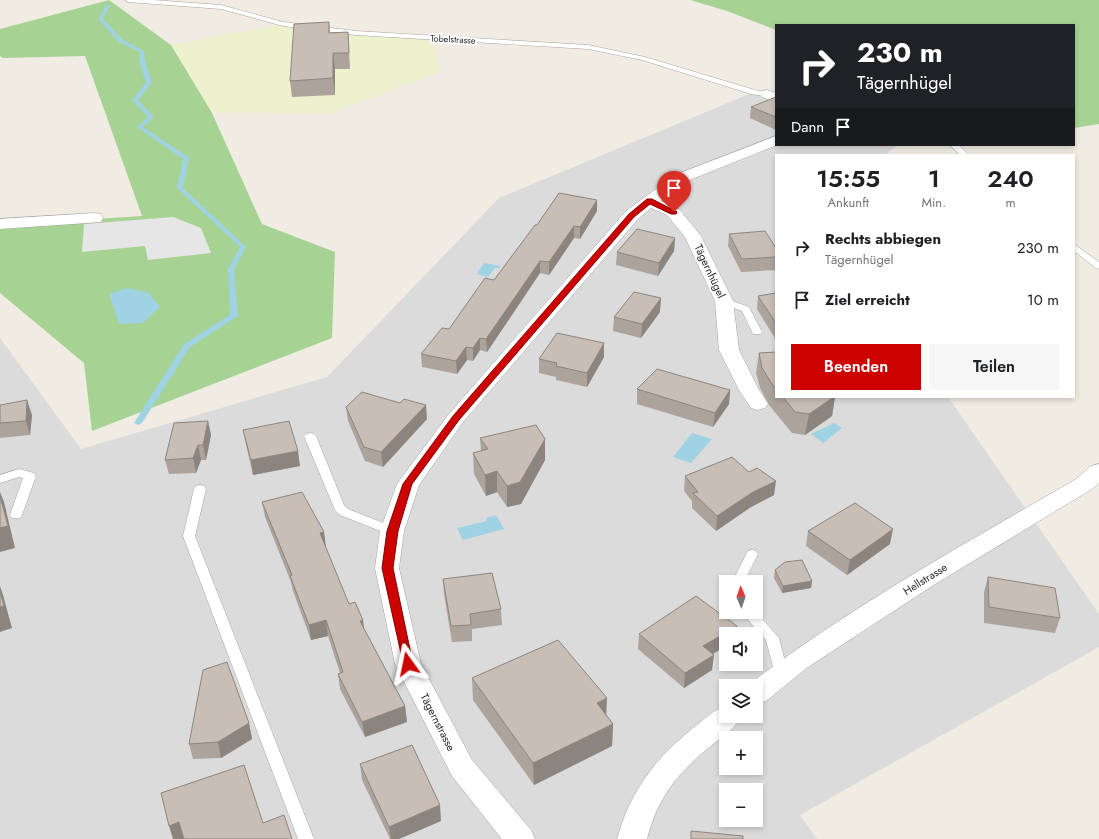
<!DOCTYPE html>
<html lang="de">
<head>
<meta charset="utf-8">
<style>
	body { margin:0; font-family:Jost,sans-serif; background:#f6f6f6; color:#202124; height:100vh; display:flex; flex-direction:column; font-size:15px; white-space:nowrap }
	* { box-sizing:border-box; margin:0 }
	p { font-size:13px; color:#757577 }
	.icon { flex:none; width:22px; height:22px; fill:none; stroke:currentColor; stroke-width:2; stroke-linecap:round; stroke-linejoin:round }
	.map { position:relative; flex:1; overflow:hidden }
	.side { position:absolute; left:775px; top:154px; width:300px; height:244px; display:flex; flex-direction:column; background:#fff; border-radius:0px; box-shadow:0 2px 6px #0003 }
	.side>* { flex:none }
	.banner { position:absolute; left:775px; top:24px; width:300px; height:122px; border-radius:0px; box-shadow:0 2px 6px #0003; background:#202124; color:#fff; overflow:hidden }
	.needle { width:26px; rotate:358deg }
	.fabs { position:absolute; left:719px; top:575px; display:grid; gap:8px }
	.fabs a { display:grid; place-items:center; width:44px; height:44px; border-radius:0px; background:#fff; box-shadow:0 2px 6px #0003; font-size:20px }
	.pin { position:absolute; display:grid; place-items:center; width:34px; height:34px; color:#fff; margin:-41px -17px; border-radius:50% 50% 50% 0; rotate:-45deg; box-shadow:0 0 4px #0007 }
	.pin .icon { rotate:45deg }
	.me { position:absolute; width:44px; margin:-22px; rotate:348deg; stroke-linejoin:round; filter:drop-shadow(0 0 3px #0008) }
	.turn { display:flex; align-items:center; gap:14px; height:84px; padding:0 16px; font-size:18px }
	.turn .icon { width:52px; height:52px; stroke-width:2.5 }
	.turn b { display:block; font-size:28px; line-height:34px }
	.then { display:flex; align-items:center; height:38px; padding:0 16px; background:#0003; gap:8px; font-size:15px }
	.eta { display:flex; justify-content:space-evenly; align-items:center; height:68px; text-align:center }
	.eta b { font-size:24px; font-weight:600; line-height:28px }
	.cta { display:flex; gap:8px; margin-top:auto; padding:8px 16px }
	.cta a { flex:1; height:46px; border-radius:0px; background:#cc0300; color:#fff; font-size:16px; font-weight:600; line-height:46px; text-align:center }
	.cta a+a { background:#f6f6f6; color:#202124 }
	ul { padding:0; list-style:none }
	li { display:flex; align-items:center; gap:12px; height:52px; padding:0 16px }
	li div { flex:1 }
	li b { display:block; font-size:15px }
	li em { font-style:normal }
	.map>svg:first-child { display:block }
	.residential { fill:#dcdbdb; fill-rule:evenodd }
	.farmland { fill:#eef1cd }
	.forest { fill:#a6d394 }
	.parking { fill:#e6e6e6 }
	.water { fill:#9fd2e2 }
	.lines { fill:none; stroke-linecap:round; stroke-linejoin:round }
	.stream { fill:#9fd2e2; fill-rule:evenodd }
	.lane-casing { stroke:#a5a5a5; stroke-width:1 }
	.street-casing { stroke:#a5a5a5; stroke-width:1 }
	.lane { fill:#fff; fill-rule:evenodd }
	.street { fill:#fff; fill-rule:evenodd }
	.wall { fill:#aca39d }
	.shaded-wall { fill:#8c857f }
	.building { fill:#c8beb6; stroke:#8c857f }
	.route { fill:#cc0300; stroke:#850200 }
	.labels { text-anchor:middle; dominant-baseline:central; stroke-width:4; stroke-linejoin:round; paint-order:stroke }
	.far-street-label { font-size:9px; fill:#1e1e1e; stroke:#fff }
	.street-label { font-size:11px; fill:#1e1e1e; stroke:#fff }
</style>
</head>
<body>
<div class="map">
<svg width="1099" height="839" viewBox="0 0 1099 839">
	<rect width="100%" height="100%" fill="#f0ece3"/>
	<path class="residential" d="M754,92L776,96V145H898L885,155H776V397H948L1099,614V647L800,815L817,839H0V338L81,449L327,377L499,198ZM726,582H756V612H726ZM726,634H756V664H726ZM726,686H756V716H726ZM726,738H756V768H726ZM726,790H756V820H726Z"/>
	<polygon class="farmland" points="283,24 433,38 439,72 328,114 212,113 171,45"/>
	<g class="forest">
		<polygon points="109,0 171,45 212,113 262,224 335,252 332,338 92,431 84,363 0,293 0,225 142,216 85,56 3,58 0,56 0,29"/>
		<polygon points="690,0 1099,0 1099,124 1074,128 1074,25 776,25 776,30 727,11"/>
	</g>
	<polygon class="parking" points="173,217 201,228 211,253 148,260 145,246 82,252 84,224"/>
	<g class="water">
		<polygon points="484,263 501,266 499,268 495,268 488,277 477,274"/>
		<polygon points="127,288 149,293 160,307 143,323 119,324 109,294"/>
		<polygon points="834,423 842,428 823,443 811,434"/>
		<polygon points="692,433 712,439 691,463 673,457"/>
		<polygon points="496,515 504,529 463,540 457,528 487,521 486,518"/>
	</g>
	<g class="lines">
		<polygon class="stream" points="106,4 110,5 103,19 123,40 144,51 145,61 152,83 138,100 154,117 143,127 188,157 189,158 183,188 246,247 234,269 238,316 190,347 142,423 138,425 134,423 184,344 230,315 228,269 240,247 177,188 183,159 137,127 148,117 132,100 146,83 139,61 140,52 119,42 99,20 99,19"/>
		<defs>
			<g id="lane">
				<polygon points="125,0 153,0 221,5 283,22 356,31 588,45 645,57 755,90 776,94 776,98 751,94 642,60 588,49 356,35 283,26 221,9 128,2"/>
				<polygon points="950,145 959,145 969,155 960,155"/>
				<polygon points="1074,244 1099,262 1099,269 1096,268 1074,251"/>
				<polygon points="724,298 749,307 762,332 761,334 753,334 742,311 721,303 719,301"/>
				<polygon points="310,433 314,434 316,436 344,505 348,509 396,528 398,531 396,534 392,535 388,534 340,515 335,510 304,436 306,434"/>
				<polygon points="19,469 34,473 36,476 22,515 20,518 12,518 10,515 23,478 19,477 0,483 0,475"/>
				<polygon points="200,485 204,486 206,489 195,536 314,839 298,839 183,536 194,489 196,486"/>
				<polygon points="752,550 756,551 758,554 744,582 732,582 748,551"/>
				<polygon points="741,612 756,612 779,638 788,674 786,678 781,679 776,678 766,640"/>
			</g>
			<g id="street">
				<polygon points="767,90 776,93 776,102 762,97 760,94 762,91"/>
				<polygon points="776,136 777,145 687,181 661,201 679,209 701,236 733,301 739,350 759,390 768,404 765,408 758,410 751,408 739,390 719,350 715,301 685,237 667,215 651,208 638,219 463,422 419,485 404,531 399,568 421,664 472,760 531,830 535,839 502,839 452,776 395,664 375,568 380,531 397,484 449,414 626,211 675,175"/>
				<polygon points="95,213 101,214 103,218 101,222 0,229 0,219"/>
				<path d="M1099,464V483L1092,489L932,586L808,667L766,701L756,704V686H747C849,607 965,544 1076,479L1091,466Z"/>
				<path d="M726,706V716H742C734,730 719,739 707,749C675,776 658,798 647,839H617C631,790 654,760 693,728C704,720 713,710 726,706Z"/>
			</g>
		</defs>
		<use href="#lane" class="lane-casing"/>
		<use href="#street" class="street-casing"/>
		<use href="#lane" class="lane"/>
		<use href="#street" class="street"/>
	</g>
	<g class="wall">
		<polygon points="329,22 330,33 348,32 349,48 350,69 335,69 335,95 292,97 290,81"/>
		<polygon points="776,97 776,130 750,118 751,107"/>
		<polygon points="597,200 597,211 580,239 574,238 549,275 540,273 487,352 480,350 473,361 467,360 457,374 422,367 421,354 449,329 494,280 537,225"/>
		<polygon points="729,234 776,248 776,270 741,272 728,246"/>
		<polygon points="675,238 674,251 658,276 616,265 617,252"/>
		<polygon points="776,293 776,340 757,309 758,296"/>
		<polygon points="660,312 641,338 613,331 614,317"/>
		<polygon points="759,353 776,353 776,397 835,397 832,416 805,435 792,433 769,405 760,388 756,373"/>
		<polygon points="604,357 587,387 556,380 556,377 539,373 539,359"/>
		<polygon points="637,389 730,390 729,404 713,427 637,404"/>
		<polygon points="0,405 32,415 30,435 0,438"/>
		<polygon points="346,407 427,419 383,467 365,461 348,421"/>
		<polygon points="208,421 211,435 206,460 201,460 196,473 169,474 165,460"/>
		<polygon points="243,430 300,466 253,475 246,445"/>
		<polygon points="480,438 545,439 545,460 521,504 507,507 497,492 486,496 474,474 473,453 481,451"/>
		<polygon points="685,476 774,495 751,507 716,531 692,508 692,501 684,491"/>
		<polygon points="262,502 324,532 325,547 349,604 364,629 405,706 407,722 365,737 340,689 338,674 340,673 328,636 311,640 293,591 291,582 265,517"/>
		<polygon points="808,531 890,544 847,575 806,546"/>
		<polygon points="775,570 812,581 811,588 782,593 774,578"/>
		<polygon points="988,577 1060,618 1055,633 984,623 984,592"/>
		<polygon points="443,579 501,609 502,625 472,629 472,641 452,642 444,594"/>
		<polygon points="639,634 726,634 726,646 713,654 712,670 684,688 638,649"/>
		<polygon points="472,678 606,715 613,724 612,746 534,785 473,700"/>
		<polygon points="249,723 252,739 221,758 193,759 189,744"/>
		<polygon points="360,764 441,821 399,839 390,839 362,780"/>
	</g>
	<g class="shaded-wall">
		<polygon points="333,53 335,69 335,95 333,78"/>
		<polygon points="597,200 597,211 580,239 580,227"/>
		<polygon points="574,226 574,238 549,275 549,262"/>
		<polygon points="675,238 674,251 658,276 659,263"/>
		<polygon points="540,261 540,273 487,352 486,339"/>
		<polygon points="661,298 660,312 641,338 642,324"/>
		<polygon points="480,338 480,350 473,361 473,348"/>
		<polygon points="604,343 604,357 587,387 587,373"/>
		<polygon points="466,347 467,360 457,374 456,361"/>
		<polygon points="730,390 729,404 713,427 715,413"/>
		<polygon points="834,397 835,397 832,416 805,435 809,414"/>
		<polygon points="27,400 32,415 30,435 26,421"/>
		<polygon points="426,405 427,419 383,467 381,452"/>
		<polygon points="208,421 211,435 206,460 203,445"/>
		<polygon points="545,439 545,460 521,504 507,507 507,486"/>
		<polygon points="198,445 201,460 196,473 193,458"/>
		<polygon points="298,451 300,466 253,475 251,460"/>
		<polygon points="497,471 497,492 486,496 485,475"/>
		<polygon points="776,481 774,495 751,507 716,531 717,516 753,492"/>
		<polygon points="0,492 4,502 15,548 0,552"/>
		<polygon points="893,529 890,544 847,575 850,560"/>
		<polygon points="324,532 326,547 322,548 320,533"/>
		<polygon points="812,581 811,588 782,593 783,586"/>
		<polygon points="0,586 3,595 12,628 0,632"/>
		<polygon points="326,620 328,636 311,640 309,625"/>
		<polygon points="363,620 365,635 360,621"/>
		<polygon points="737,626 736,634 726,634 726,646 701,661 703,646"/>
		<polygon points="714,655 712,670 684,688 685,673"/>
		<polygon points="607,698 606,721 597,703"/>
		<polygon points="405,706 407,722 365,737 362,722"/>
		<polygon points="249,723 252,739 221,758 218,742"/>
		<polygon points="613,724 612,746 534,785 533,763"/>
		<polygon points="440,805 441,821 399,839 391,839 389,827"/>
		<polygon points="179,822 184,839 173,839 169,826"/>
	</g>
	<g class="building">
		<polygon points="329,22 329,33 348,32 349,53 333,53 333,78 290,81 294,24"/>
		<polygon points="776,97 776,117 751,107"/>
		<polygon points="559,193 597,200 580,227 574,226 549,262 540,261 486,339 480,338 473,348 466,347 456,361 421,354 442,328 449,329 485,278 494,280 535,225 537,225"/>
		<polygon points="637,229 675,238 659,263 617,252"/>
		<polygon points="765,231 776,248 776,257 742,259 729,234"/>
		<polygon points="634,292 661,298 642,324 614,317"/>
		<polygon points="776,293 776,323 758,296"/>
		<polygon points="557,333 604,343 587,373 556,366 557,363 539,359"/>
		<polygon points="776,352 776,389 772,384 762,368 759,353"/>
		<polygon points="657,369 730,390 715,413 637,389"/>
		<polygon points="362,392 400,403 404,399 426,405 381,452 364,447 346,407"/>
		<polygon points="783,397 834,397 809,414 795,412"/>
		<polygon points="27,400 26,421 0,423 0,405"/>
		<polygon points="208,421 203,445 198,445 193,458 165,460 174,423"/>
		<polygon points="289,421 298,451 251,460 243,430"/>
		<polygon points="536,425 545,439 520,482 507,486 497,471 485,475 473,453 488,449 480,438"/>
		<polygon points="732,457 749,472 757,468 776,481 753,492 717,516 693,493 698,492 685,476"/>
		<polygon points="302,492 324,532 320,533 349,604 355,602 363,620 360,621 405,706 362,722 338,674 343,672 326,620 309,625 290,576 292,575 262,502"/>
		<polygon points="0,496 8,526 0,528"/>
		<polygon points="855,503 893,529 850,560 808,531"/>
		<polygon points="802,560 812,581 783,586 775,570 785,562"/>
		<polygon points="492,573 501,609 470,614 471,625 451,626 443,579"/>
		<polygon points="988,577 1055,588 1060,618 989,607"/>
		<polygon points="0,591 4,606 0,607"/>
		<polygon points="696,596 737,626 703,646 714,655 685,673 639,634"/>
		<polygon points="558,640 607,698 597,703 613,724 533,763 472,678"/>
		<polygon points="227,662 249,723 218,742 189,744 203,670"/>
		<polygon points="412,745 440,805 389,827 360,764"/>
		<polygon points="244,765 263,823 284,815 292,839 184,839 179,822 169,826 161,793"/>
		<polygon points="691,831 743,836 743,839 691,839"/>
	</g>
	<polygon class="route" points="647,199 652,199 677,212 676,214 671,214 650,204 634,217 459,420 412,484 398,531 393,568 413,664 412,667 408,669 404,667 382,568 387,531 403,484 453,416 629,214"/>
	<g class="labels">
		<g class="far-street-label">
			<text transform="translate(453 39) rotate(3)">Tobelstrasse</text>
		</g>
		<g class="street-label">
			<text transform="translate(710 271) rotate(65)">Tägernhügel</text>
			<text transform="translate(925 579) rotate(-32)">Hellstrasse</text>
			<text transform="translate(438 722) rotate(63)">Tägernstrasse</text>
		</g>
	</g>
</svg>
<div class="fabs">
<a><svg class="needle" viewBox="-14 -14 28 28"><path d="M0-13l5 13h-10z" fill="#e53935"/><path d="M0 13l5-13h-10z" fill="#757577"/></svg></a>
<a><svg class="icon" aria-label="sound" viewBox="0 0 24 24"><path d="M4 9h4l5-4v14l-5-4H4zM17 9q2 3 0 6"/></svg></a>
<a><svg class="icon" aria-label="layers" viewBox="0 0 24 24"><path d="M12 4l9 5-9 5-9-5zM3 14l9 5 9-5"/></svg></a>
<a>+</a>
<a>−</a>
</div>
<div class="pin" style="left:674px;top:212px;background:#d93025"><svg class="icon" aria-label="arrive" viewBox="0 0 24 24"><path d="M6 21V4h12l-3 4 3 4H6"/></svg></div>
<svg class="me" style="left:408px;top:664px" viewBox="-20 -20 40 40"><path d="M0-17L14 15 0 8-14 15z" fill="#cc0300" stroke="#fff" stroke-width="4"/></svg>
<div class="banner">
<div class="turn"><svg class="icon" aria-label="right" viewBox="0 0 24 24"><path d="M7 20v-9h11M14 6l5 5-5 5"/></svg><div><b>230 m</b>Tägernhügel</div></div>
<div class="then">Dann<svg class="icon" aria-label="arrive" viewBox="0 0 24 24"><path d="M6 21V4h12l-3 4 3 4H6"/></svg></div>
</div>
<section class="side">
<div class="eta">
<div><b>15:55</b><p>Ankunft</p></div>
<div><b>1</b><p>Min.</p></div>
<div><b>240</b><p>m</p></div>
</div>
<ul>
<li><svg class="icon" aria-label="right" viewBox="0 0 24 24"><path d="M7 20v-9h11M14 6l5 5-5 5"/></svg><div><b>Rechts abbiegen</b><p>Tägernhügel</p></div><em>230 m</em></li>
<li><svg class="icon" aria-label="arrive" viewBox="0 0 24 24"><path d="M6 21V4h12l-3 4 3 4H6"/></svg><div><b>Ziel erreicht</b></div><em>10 m</em></li>
</ul>
<div class="cta"><a>Beenden</a><a>Teilen</a></div>
</section>
</div>
</body>
</html>
